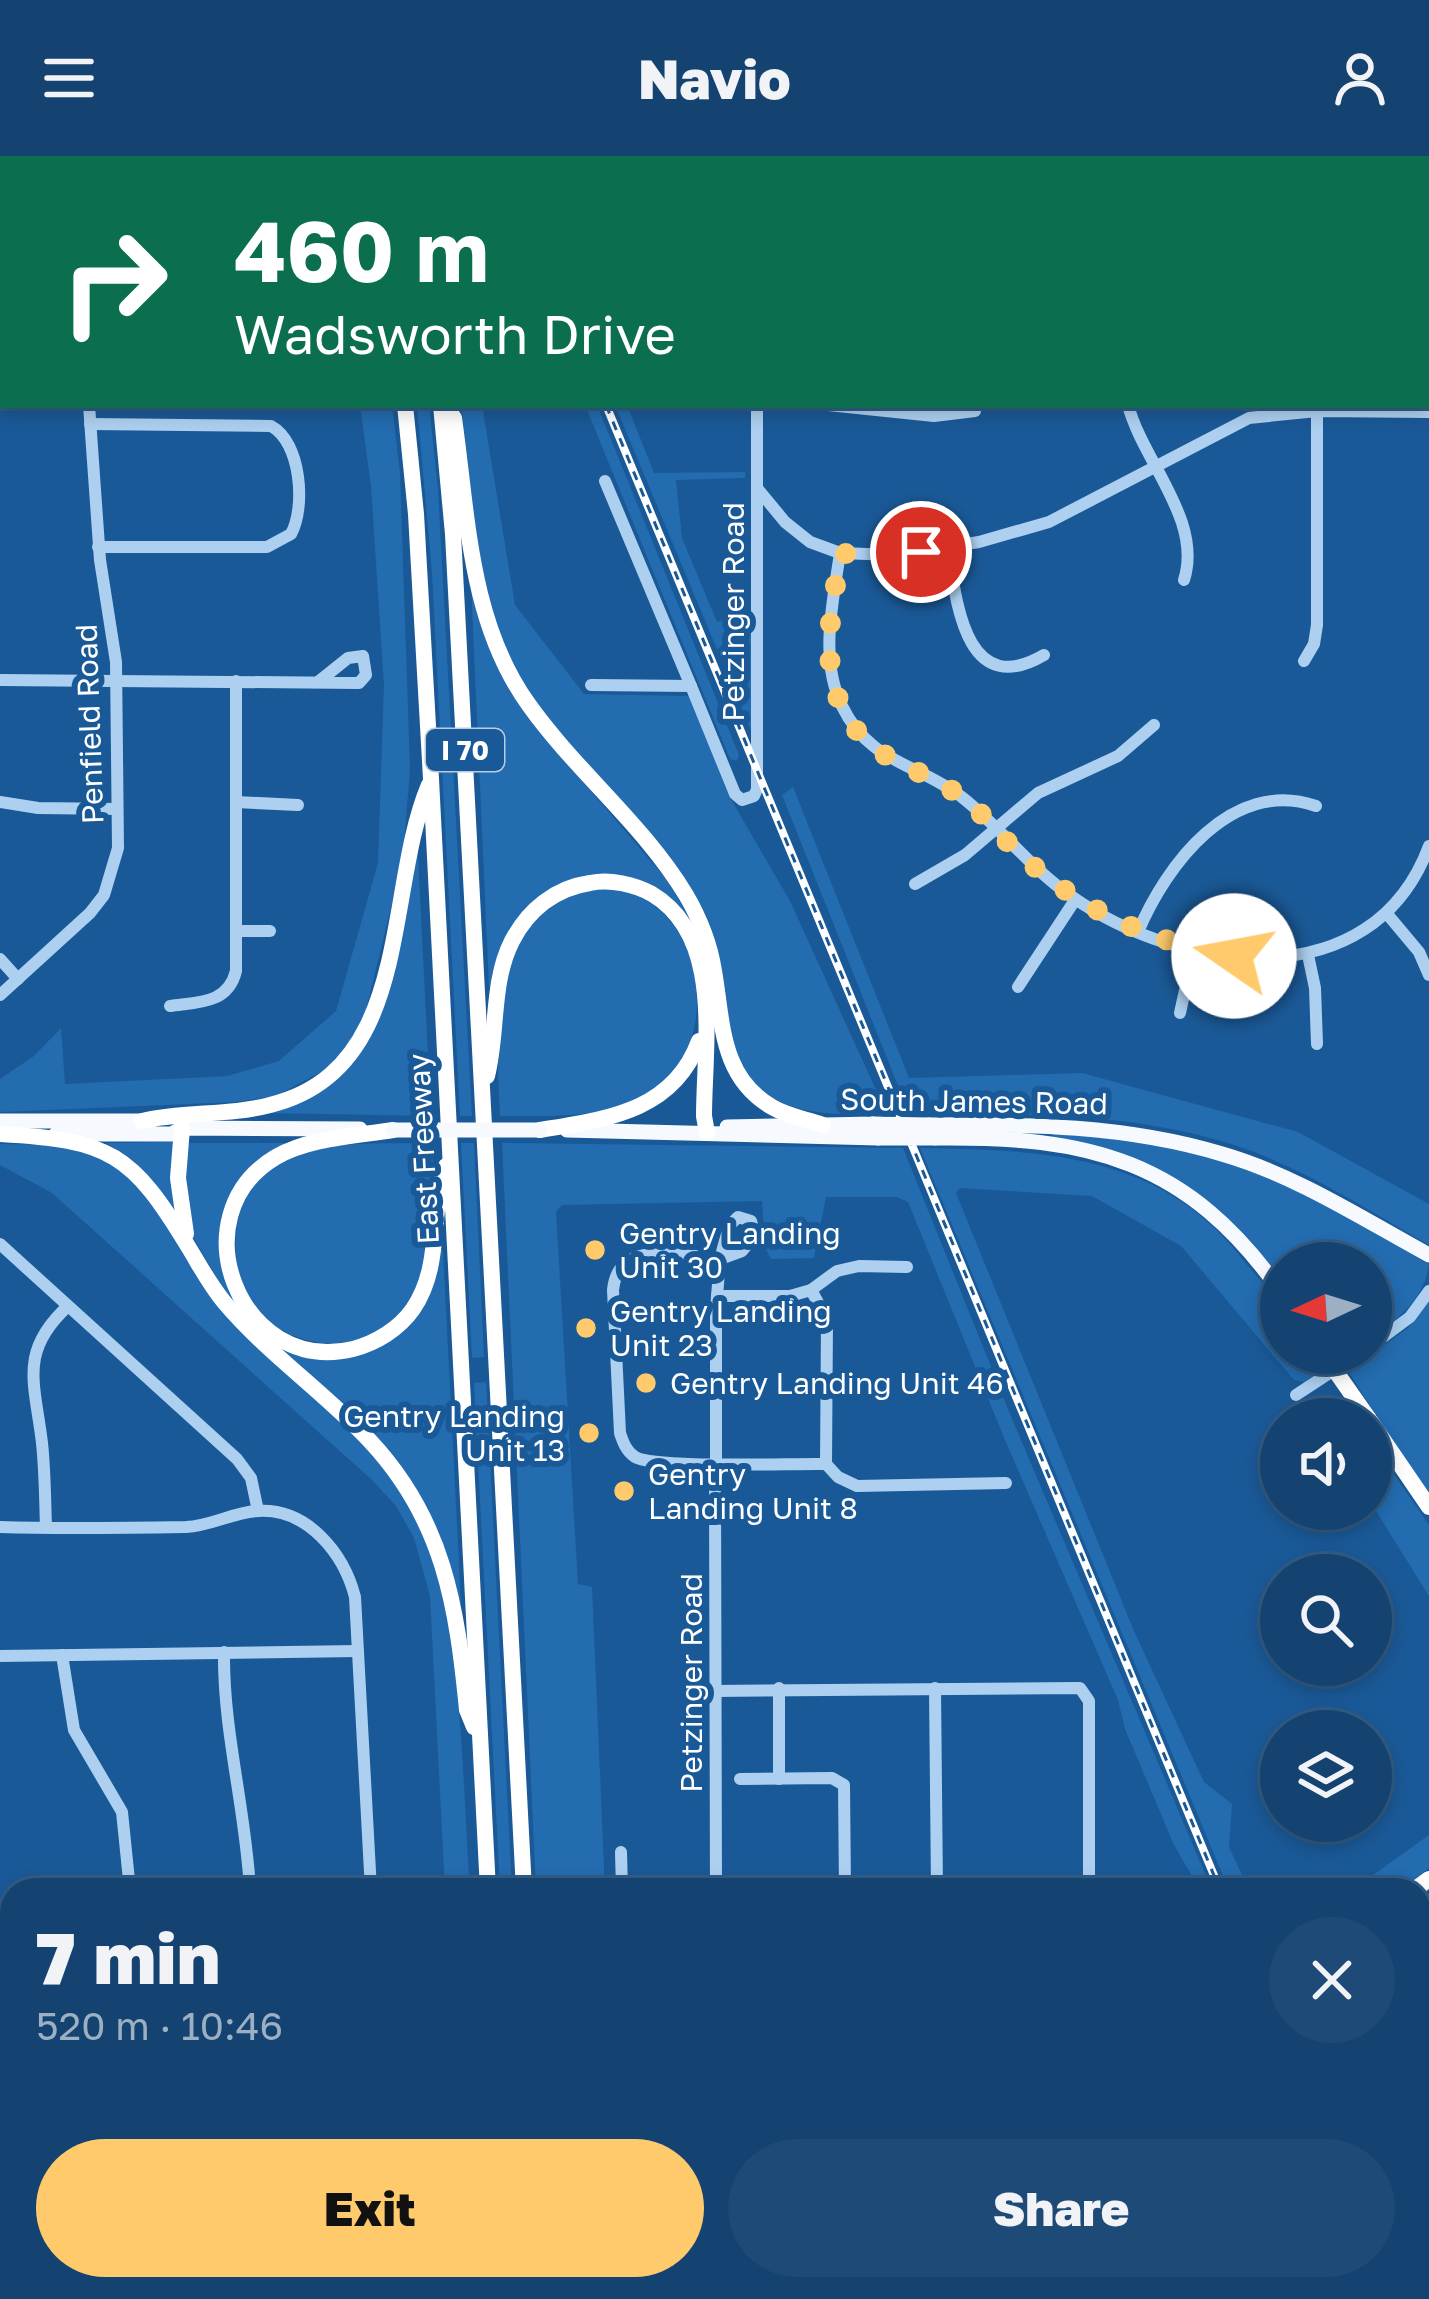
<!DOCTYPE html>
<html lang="en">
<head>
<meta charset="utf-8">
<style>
	body { margin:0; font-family:"Golos Text",sans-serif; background:#1d4a76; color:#f1f3f6; height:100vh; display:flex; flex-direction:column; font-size:45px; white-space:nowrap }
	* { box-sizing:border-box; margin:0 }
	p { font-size:39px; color:#9db0c3 }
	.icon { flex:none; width:66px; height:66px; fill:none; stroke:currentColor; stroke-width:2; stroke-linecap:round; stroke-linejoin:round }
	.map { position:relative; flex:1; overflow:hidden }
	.drawer { position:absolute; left:0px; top:1722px; width:1431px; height:423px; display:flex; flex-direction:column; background:#144371; border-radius:36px 36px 0 0; box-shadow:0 6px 18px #0003,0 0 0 3px #335c84 }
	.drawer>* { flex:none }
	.banner { position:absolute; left:0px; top:0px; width:1431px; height:252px; box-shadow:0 6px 18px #0003,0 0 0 3px #335c84; background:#0b6e4f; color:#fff; overflow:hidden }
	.needle { width:78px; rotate:266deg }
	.tools { position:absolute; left:1260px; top:1086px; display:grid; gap:24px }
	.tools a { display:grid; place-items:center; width:132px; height:132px; border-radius:50%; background:#144371; box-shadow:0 6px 18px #0003,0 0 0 3px #335c84; font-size:60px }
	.pin { position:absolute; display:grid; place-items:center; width:102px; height:102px; color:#fff; margin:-51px; border:6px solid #fff; border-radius:50%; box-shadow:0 3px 12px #0007 }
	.me { position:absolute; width:132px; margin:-66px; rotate:282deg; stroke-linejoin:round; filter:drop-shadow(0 0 9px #0008) }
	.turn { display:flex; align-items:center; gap:42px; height:252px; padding:0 36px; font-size:54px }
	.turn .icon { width:156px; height:156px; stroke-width:2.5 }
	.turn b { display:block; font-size:84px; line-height:102px }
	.round { display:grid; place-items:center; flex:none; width:126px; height:126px; border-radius:63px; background:#1d4a76 }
	.summary { display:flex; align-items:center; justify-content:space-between; height:204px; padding:0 36px }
	h1 { font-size:72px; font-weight:800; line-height:90px }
	.cta { display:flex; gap:24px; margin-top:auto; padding:24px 36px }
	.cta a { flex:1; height:138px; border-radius:72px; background:#ffca6c; color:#111; font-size:48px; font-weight:800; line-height:138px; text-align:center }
	.cta a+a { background:#1d4a76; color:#f1f3f6 }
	header { display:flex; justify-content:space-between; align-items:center; height:156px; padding:0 36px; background:#144371; font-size:54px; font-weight:800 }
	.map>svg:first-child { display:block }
	.green { fill:#236cb0 }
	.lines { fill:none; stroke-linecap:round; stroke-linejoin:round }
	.minor { stroke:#add0f0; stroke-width:12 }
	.major { stroke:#f6faff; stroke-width:15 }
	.highway { stroke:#fff; stroke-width:16 }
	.rail-casing { stroke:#fff; stroke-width:8 }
	.rail { stroke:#1a5997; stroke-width:3; stroke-dasharray:9; stroke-linecap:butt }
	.major-bridge { stroke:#f6faff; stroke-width:15 }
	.route { stroke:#ffca6c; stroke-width:21; stroke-dasharray:0 37.8 }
	.poi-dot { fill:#ffca6c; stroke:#1a5997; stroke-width:4.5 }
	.labels { text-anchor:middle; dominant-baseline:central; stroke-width:12; stroke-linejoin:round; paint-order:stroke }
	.shield { fill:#1a5997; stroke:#bacde0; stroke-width:3 }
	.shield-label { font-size:27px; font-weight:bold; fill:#fff }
	.street-label { font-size:30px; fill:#fff; stroke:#1a5997 }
	.poi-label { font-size:30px; fill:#fff; stroke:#1a5997; text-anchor:start }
</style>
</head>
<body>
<header><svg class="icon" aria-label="menu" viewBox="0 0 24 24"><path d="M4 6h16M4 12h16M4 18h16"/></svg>Navio<svg class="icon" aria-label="person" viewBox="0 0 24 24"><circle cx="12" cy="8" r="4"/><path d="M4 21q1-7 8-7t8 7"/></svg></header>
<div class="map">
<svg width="1429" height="2143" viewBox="0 0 1429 2143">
	<rect width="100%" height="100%" fill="#1a5997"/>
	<g class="green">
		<polygon points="360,249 392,249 400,317 410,613 403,702 364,862 344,895 328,912 276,940 236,946 0,956 0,923 34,900 61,872 65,928 227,920 279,905 336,855 378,707 384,529 371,330"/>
		<polygon points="417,249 429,249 438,334 472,960 460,960 432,417"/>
		<path d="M461,249H482L515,449L584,538L689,540L728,638L790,745L887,958C840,958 785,963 751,924C716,886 732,803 702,751C673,699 623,658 586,611C560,579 530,544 512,507C474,427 473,335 461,249Z"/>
		<polygon points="585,249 597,249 739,599 737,605 730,603"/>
		<polygon points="615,249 627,249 654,317 745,316 745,322 676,324 682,382 717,466 752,455 752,577"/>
		<polygon points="471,428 555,593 667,724 696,773 636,726 544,738 493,831 489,831"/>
		<path d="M793,631L909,922L1082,917L1298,976L1429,1048V1089C1365,1052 1301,1010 1231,988C1127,955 1017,959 909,957L782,639Z"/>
		<polygon points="414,699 418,699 431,960 268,957 357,895"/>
		<path d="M590,733C605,734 621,733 636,739C705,768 718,881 662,930C623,964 548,960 500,960C497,891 489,791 554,747C564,740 578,737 590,733Z"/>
		<path d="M1053,976C1093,981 1135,982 1174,990C1266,1011 1348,1062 1429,1108C1424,1143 1399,1163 1371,1181V1107H1281V1122C1210,1037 1162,1003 1053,981Z"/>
		<polygon points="173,986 174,1055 142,1014 107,987"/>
		<polygon points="190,987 289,987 258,1007 222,1105 234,1146 232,1148 191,1078 184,992"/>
		<path d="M433,987C433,1058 437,1180 339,1187C304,1190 275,1174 251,1149C242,1139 240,1128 238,1116C228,1066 246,1016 297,998C339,984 389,988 433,987Z"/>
		<polygon points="461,987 474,987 484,1201 472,1202"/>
		<polygon points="502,987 903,992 1010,1258 1212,1734 1200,1734 1174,1689 1125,1573 1118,1544 1005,1284 908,1046 897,1041 826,1041 814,1102 771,1103 765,1091 762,1045 562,1049 556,1056 578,1428 592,1431 605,1734 536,1734"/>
		<path d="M0,988C35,989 85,986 115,1007C152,1033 170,1081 195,1117C261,1213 381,1272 425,1383C464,1481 462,1628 470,1734H445L430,1440L414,1382L396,1350L372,1324L52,1037L0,1009Z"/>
		<path d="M920,992C1040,994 1159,997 1240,1100C1274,1142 1281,1141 1281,1197H1312L1318,1206L1313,1220L1305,1226L1294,1224L1181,1090L1092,1040L960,1032L956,1037L1134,1475L1204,1626L1232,1648L1229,1691L1249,1734H1229Z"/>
		<polygon points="439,1094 443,1094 461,1448 458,1448 433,1370 273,1185 290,1194 387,1184"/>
		<polygon points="1429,1145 1429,1343 1350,1218 1352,1212 1408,1172"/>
		<polygon points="486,1226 512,1734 500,1734 474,1227"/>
		<polygon points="1371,1285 1429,1369 1429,1440 1371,1347"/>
		<polygon points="1429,1679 1429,1712 1401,1734 1352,1734"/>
		<polygon points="1429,1790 1429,2143 1399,2143 1395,2133 1419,2133 1419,1796"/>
	</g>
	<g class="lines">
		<g class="minor">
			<polyline points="76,0 76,3"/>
			<polyline points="799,0 822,3"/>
			<polyline points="767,3 768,0"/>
			<polyline points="1238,3 1238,0"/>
			<polyline points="1355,3 1355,0"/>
			<polyline points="0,20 3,20"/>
			<polyline points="0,64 3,64"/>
			<polyline points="828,249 934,260 975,255"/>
			<path d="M1128,249C1143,306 1203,364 1184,424"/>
			<path d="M90,268L271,270C301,286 306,351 291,378L267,391H98"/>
			<polyline points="605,325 691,530"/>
			<polyline points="757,332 785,366 810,386 840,397 894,399 979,386 1049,366 1249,262 1317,255 1429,256"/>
			<path d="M948,392C956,445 965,545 1044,499"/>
			<path d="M840,397C833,446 819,503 842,550C870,608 918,607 963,642C1001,672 1030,712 1071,740C1181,818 1372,843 1429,690"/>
			<polyline points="1304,505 1314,488 1317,469 1317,251"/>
			<polyline points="0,524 359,527 366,519 363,500 348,502 318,526"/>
			<polyline points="591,529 691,530 735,638 742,644 754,640 757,633 757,249"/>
			<polyline points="0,646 38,652 117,653"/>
			<polyline points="236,646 298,649"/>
			<polyline points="915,728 965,699 1038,637 1118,600 1154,569"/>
			<polyline points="1388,759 1419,796 1429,819"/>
			<polyline points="236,775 270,775"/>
			<path d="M1138,776C1166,709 1232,621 1316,650"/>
			<polyline points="1308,799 1315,832 1317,888"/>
			<polyline points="0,803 18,823"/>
			<polyline points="1018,831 1075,744"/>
			<polyline points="0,839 90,757 104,739 118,692 116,506 100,404 89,249"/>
			<path d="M170,850C198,846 228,848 236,815V525"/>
			<polyline points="1180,857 1194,793"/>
			<polygon points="738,1061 751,1065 755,1079 742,1095 720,1103 729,1070"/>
			<polyline points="0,1088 237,1303 251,1322 258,1355"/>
			<polyline points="811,1134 827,1163 826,1308"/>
			<polyline points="717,1140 790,1140 811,1134 837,1115 859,1110 907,1111"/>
			<polyline points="1371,1190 1410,1161 1429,1135"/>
			<polyline points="1296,1239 1360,1197"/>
			<path d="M0,1371C62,1373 124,1372 186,1371C211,1370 234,1356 258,1355C308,1352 344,1398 355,1441L371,1734"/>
			<path d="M46,1371C45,1343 45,1315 42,1287C35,1227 18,1196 68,1150"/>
			<path d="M224,1496C223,1576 246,1654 250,1734"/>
			<polyline points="62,1499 74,1574 122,1656 130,1734"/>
			<polyline points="0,1500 358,1495"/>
			<polyline points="779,1532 779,1623"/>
			<polyline points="935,1532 937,1734"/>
			<polyline points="715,1535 1080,1532 1089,1545 1089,1734"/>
			<polyline points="740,1623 832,1622 844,1629 845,1734"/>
			<polyline points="621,1696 622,1734"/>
			<path d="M716,1734L715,1325L716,1307V1153L720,1103C683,1100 618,1081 613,1134L620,1277C623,1286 626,1295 635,1301C655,1313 793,1307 826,1308L838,1321L857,1330L1006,1327"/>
			<polyline points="0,1842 3,1980 12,2020"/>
			<polyline points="139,2133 149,2143"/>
			<polyline points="641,2133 641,2143"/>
			<polyline points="1132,2133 1139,2143"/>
			<polyline points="1224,2133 1225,2143"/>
			<polyline points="1350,2133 1354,2143"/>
		</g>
		<g class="major">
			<polyline points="0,965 151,965"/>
			<path d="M929,969C1028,968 1126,969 1222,998C1295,1019 1363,1063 1429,1099"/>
			<polyline points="727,971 873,968"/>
			<polyline points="567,974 878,982"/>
			<polyline points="56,978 172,978 182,972 360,973"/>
			<path d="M935,982C1090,980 1188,1004 1281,1136"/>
			<polyline points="1419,1752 1429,1746"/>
		</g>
		<g class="highway">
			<polyline points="360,0 361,3"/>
			<polyline points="396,0 397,3"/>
			<polyline points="405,249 416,358 431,623 488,1734"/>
			<polyline points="441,249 453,378 524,1734"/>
			<path d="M445,249L454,262C468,360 469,466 529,549C576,615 644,669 686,739C699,761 710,789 714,815C723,866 720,921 772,951C787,960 806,963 823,969"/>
			<path d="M487,920C498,877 491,826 512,785C528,754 555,732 590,727C610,723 634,728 652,738C724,781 704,889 704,960L707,977"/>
			<path d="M142,965C184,955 228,960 270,949C414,914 384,735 429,629"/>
			<polyline points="182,972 178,1022 186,1078"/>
			<path d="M393,974C355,980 309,982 276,1001C177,1059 240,1220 353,1193C376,1187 399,1173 413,1153C443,1109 429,1057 446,1010"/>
			<path d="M540,974C606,963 673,956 699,885"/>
			<path d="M0,978C110,984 132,997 189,1092C200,1110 210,1129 224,1146C267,1197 324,1236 370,1285C444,1364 457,1451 467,1554L474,1571"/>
			<polyline points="1334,1213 1369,1263"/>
			<polyline points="1371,1266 1429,1351"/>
			<polyline points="1414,1734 1429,1723"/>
			<polyline points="1419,1783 1429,1777"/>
			<polyline points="509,2133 509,2143"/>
			<polyline points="544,2133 544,2143"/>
			<polyline points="370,2143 396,2138 426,2143"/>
			<polyline points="824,2143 838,2133"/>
			<polyline points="896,2143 909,2133"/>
		</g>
		<defs>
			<g id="rail">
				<polyline points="504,0 505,3"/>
				<polyline points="606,249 1220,1734"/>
				<polyline points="1385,2133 1389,2143"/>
			</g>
		</defs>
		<use href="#rail" class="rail-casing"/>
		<use href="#rail" class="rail"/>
		<g class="major-bridge">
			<polyline points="873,968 929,969"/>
			<polyline points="393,974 540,974"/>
			<polyline points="878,982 935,982"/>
		</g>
	</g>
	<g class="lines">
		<path class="route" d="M921,396L864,400L841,397C833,446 819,503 842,551C868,605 911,607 956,637C982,654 999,680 1022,700C1084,756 1152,786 1234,800"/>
	</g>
	<g class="poi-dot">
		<circle cx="595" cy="1094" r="12"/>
		<circle cx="586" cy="1172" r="12"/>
		<circle cx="646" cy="1227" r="12"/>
		<circle cx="589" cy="1277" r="12"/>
		<circle cx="624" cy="1335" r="12"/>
	</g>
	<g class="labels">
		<rect class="shield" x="426" y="573" width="78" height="42" rx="9"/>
		<g class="shield-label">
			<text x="465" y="594">I 70</text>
		</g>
		<g class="street-label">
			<text transform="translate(733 456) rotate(-90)">Petzinger Road</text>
			<text transform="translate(89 568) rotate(-92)">Penfield Road</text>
			<text transform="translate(974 945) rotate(1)">South James Road</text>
			<text transform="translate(423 993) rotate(-93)">East Freeway</text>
			<text transform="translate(691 1527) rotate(-90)">Petzinger Road</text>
		</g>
		<g class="poi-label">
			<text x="619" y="1077">Gentry Landing<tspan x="619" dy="34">Unit 30</tspan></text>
			<text x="610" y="1155">Gentry Landing<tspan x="610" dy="34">Unit 23</tspan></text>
			<text x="670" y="1227">Gentry Landing Unit 46</text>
			<text x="565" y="1260" text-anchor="end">Gentry Landing<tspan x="565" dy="34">Unit 13</tspan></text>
			<text x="648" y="1318">Gentry<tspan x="648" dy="34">Landing Unit 8</tspan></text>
		</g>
	</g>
</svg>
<div class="tools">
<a><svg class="needle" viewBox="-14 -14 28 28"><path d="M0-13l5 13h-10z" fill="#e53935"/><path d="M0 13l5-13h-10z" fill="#9db0c3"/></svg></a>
<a><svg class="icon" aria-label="sound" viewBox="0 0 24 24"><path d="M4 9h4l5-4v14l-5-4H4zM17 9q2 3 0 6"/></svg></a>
<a><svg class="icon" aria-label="search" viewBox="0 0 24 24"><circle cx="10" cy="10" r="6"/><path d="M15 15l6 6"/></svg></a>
<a><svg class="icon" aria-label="layers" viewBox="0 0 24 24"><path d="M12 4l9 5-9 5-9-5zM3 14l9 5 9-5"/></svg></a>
</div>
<div class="pin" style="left:921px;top:396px;background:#d93025"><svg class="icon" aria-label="arrive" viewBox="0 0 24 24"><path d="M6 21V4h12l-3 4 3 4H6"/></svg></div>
<svg class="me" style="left:1234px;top:800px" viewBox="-20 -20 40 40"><circle r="19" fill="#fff"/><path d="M0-13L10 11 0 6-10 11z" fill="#ffca6c"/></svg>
<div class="banner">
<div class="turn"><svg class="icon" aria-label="right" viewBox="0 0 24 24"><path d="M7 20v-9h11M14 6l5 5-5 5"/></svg><div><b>460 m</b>Wadsworth Drive</div></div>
</div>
<section class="drawer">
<div class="summary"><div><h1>7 min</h1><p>520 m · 10:46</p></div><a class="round"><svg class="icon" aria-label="close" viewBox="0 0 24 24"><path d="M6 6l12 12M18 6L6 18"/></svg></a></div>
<div class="cta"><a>Exit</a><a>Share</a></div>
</section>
</div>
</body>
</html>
